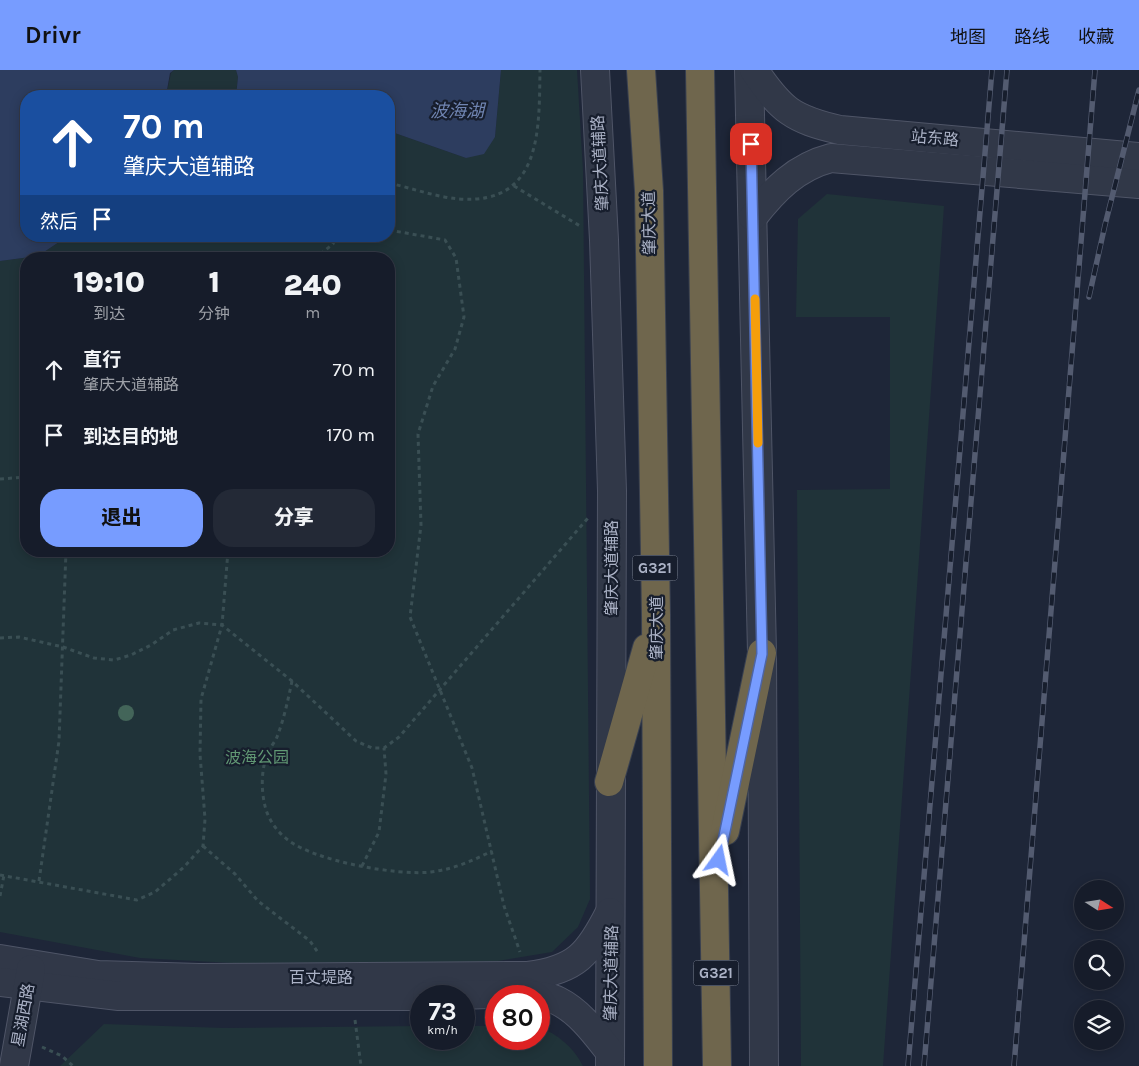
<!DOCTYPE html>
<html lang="zh">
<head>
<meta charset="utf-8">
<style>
	body { margin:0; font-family:Karla,"Noto Sans SC",sans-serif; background:#232936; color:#f1f3f6; height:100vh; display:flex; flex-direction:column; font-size:19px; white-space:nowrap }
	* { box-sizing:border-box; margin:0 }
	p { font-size:16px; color:#9ea1a8 }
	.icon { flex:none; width:28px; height:28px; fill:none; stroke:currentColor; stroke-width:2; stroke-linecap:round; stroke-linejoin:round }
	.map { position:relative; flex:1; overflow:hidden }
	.details { position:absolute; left:20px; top:182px; width:375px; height:305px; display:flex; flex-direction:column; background:#161c2a; border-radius:20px; box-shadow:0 2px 12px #0003,0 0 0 1px #353a47 }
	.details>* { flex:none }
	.top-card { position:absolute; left:20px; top:20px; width:375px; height:152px; border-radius:20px; box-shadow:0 2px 12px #0003,0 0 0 1px #353a47; background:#1a4fa0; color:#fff; overflow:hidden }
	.needle { width:32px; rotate:102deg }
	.controls { position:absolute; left:1074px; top:810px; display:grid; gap:10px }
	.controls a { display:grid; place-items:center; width:50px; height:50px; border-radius:50%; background:#161c2a; box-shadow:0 2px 12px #0003,0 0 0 1px #353a47; font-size:25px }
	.speed { position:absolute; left:410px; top:915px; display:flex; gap:10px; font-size:25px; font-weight:700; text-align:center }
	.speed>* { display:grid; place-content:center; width:65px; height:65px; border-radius:50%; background:#161c2a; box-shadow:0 2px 12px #0003,0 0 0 1px #353a47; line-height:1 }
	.speed small { font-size:12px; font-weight:400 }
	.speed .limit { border:8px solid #d22; background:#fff; color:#111 }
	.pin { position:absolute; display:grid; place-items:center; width:42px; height:42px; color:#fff; margin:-21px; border-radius:10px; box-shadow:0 2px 8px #0006 }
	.me { position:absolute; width:55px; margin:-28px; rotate:12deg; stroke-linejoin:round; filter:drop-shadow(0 0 4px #0008) }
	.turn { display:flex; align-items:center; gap:18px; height:105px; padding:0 20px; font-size:22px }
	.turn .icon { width:65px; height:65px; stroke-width:2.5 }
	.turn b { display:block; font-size:35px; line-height:42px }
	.then { display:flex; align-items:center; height:48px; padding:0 20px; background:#0003; gap:10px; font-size:19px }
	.eta { display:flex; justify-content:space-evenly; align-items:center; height:85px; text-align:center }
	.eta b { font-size:30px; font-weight:800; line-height:35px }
	.action { display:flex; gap:10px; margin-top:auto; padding:10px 20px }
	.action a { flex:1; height:58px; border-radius:20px; background:#779cff; color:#111; font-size:20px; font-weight:800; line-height:58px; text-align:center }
	.action a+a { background:#232936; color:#f1f3f6 }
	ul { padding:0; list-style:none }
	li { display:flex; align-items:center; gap:15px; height:65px; padding:0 20px }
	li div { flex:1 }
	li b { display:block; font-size:19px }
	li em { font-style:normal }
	header { display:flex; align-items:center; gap:30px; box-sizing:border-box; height:70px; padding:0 25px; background:#779cff; color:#111 }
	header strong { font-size:24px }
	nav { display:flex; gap:28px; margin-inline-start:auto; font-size:18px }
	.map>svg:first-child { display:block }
	.green { fill:#203339; fill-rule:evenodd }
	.water { fill:#2d3d5f }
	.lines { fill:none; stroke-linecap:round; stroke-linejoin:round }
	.minor-casing { stroke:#4f5567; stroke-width:30 }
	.highway-casing { stroke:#394050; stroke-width:30 }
	.path { stroke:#3a4f54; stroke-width:3; stroke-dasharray:4 4; stroke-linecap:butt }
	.minor { stroke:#313848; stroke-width:28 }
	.highway { stroke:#6f664d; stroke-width:28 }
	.rail-casing { stroke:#535b70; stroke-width:5.5 }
	.rail { stroke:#171e2d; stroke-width:4; stroke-dasharray:11; stroke-linecap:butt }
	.tree { fill:#436559 }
	.route-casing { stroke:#4d65a6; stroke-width:12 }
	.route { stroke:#779cff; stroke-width:9 }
	.slow { stroke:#f59e0b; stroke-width:9 }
	.labels { text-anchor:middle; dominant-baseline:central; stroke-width:4.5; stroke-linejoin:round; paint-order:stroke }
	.shield { fill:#171e2d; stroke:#7f8698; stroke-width:1 }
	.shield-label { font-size:15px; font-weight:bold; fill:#abb2c6 }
	.street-label { font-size:16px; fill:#abb2c6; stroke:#171e2d }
	.park-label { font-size:16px; fill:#619874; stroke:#171e2d }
	.water-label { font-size:18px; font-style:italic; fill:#7085b2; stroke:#171e2d }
</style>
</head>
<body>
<header>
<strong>Drivr</strong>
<nav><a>地图</a><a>路线</a><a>收藏</a></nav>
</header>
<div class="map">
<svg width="1139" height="996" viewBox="0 0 1139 996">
	<rect width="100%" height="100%" fill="#1e2638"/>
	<g class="green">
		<polygon points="174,0 236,0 238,7 236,26 166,26 171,3"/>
		<path d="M501,0H577L583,101L590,829L578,857L552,882L492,892L233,893L140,888L0,862V191L38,186L68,166H389V61L466,88L495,67ZM26,189H389V481H26Z"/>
		<polygon points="827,124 944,136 883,996 801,996 797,420 890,419 890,247 796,247 798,149"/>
		<path d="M104,954L224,958L421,956V969H464V956H496V969H539V957C558,964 574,978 583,996H60Z"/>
	</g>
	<g class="water">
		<polygon points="0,0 174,0 170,3 166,26 26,26 26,166 68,166 38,186 0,191"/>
		<polygon points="236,0 501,0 495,67 484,84 466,88 389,61 389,26 286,26 278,24 277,26 236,26 238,7"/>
	</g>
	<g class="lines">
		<defs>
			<g id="minor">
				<polyline points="595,0 604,170 612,421 610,996"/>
				<polyline points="749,0 762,583 764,996"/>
				<path d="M754,0C781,40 792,49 840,60L1139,87"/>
				<path d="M753,147C774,120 796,97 831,88L1139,114"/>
				<path d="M0,889L98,905L199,908L528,906C576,900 589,884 610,842"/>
				<polyline points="0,912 119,926 421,926"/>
				<path d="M427,926C456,926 535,919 558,931C580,942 595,963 610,982"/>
				<polyline points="14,996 31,899"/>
			</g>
			<g id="highway">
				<polyline points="641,0 649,121 656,545 658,996"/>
				<polyline points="700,0 717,996"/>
				<polyline points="609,712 647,578"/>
				<polyline points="725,761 762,583"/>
			</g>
		</defs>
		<use href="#minor" class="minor-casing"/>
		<use href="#highway" class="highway-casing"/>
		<g class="path">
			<path d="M389,113C411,118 436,127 459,129C542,135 539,60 540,0"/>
			<polyline points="514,116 580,156"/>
			<polyline points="389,160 445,170 456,188 464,247 455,279 433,316 418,364 421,455 410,547 472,698 504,836 520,882"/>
			<polyline points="314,189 333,174 336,166"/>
			<polyline points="0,409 26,407"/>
			<polyline points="0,568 19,567 63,577 94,588 114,590 131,585 151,575 173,560 199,553 222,555 292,611 356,671 372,678 384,678 399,667 588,448"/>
			<path d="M292,611C288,630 284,649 277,667C275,672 270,677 268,683C261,698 261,720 265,736C268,749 277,762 288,770C315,791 397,806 431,802C454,799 472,791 492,781"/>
			<polyline points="203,776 235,804 258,831 310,871 319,884"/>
			<polyline points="362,796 379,762 386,704 384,678"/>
			<polyline points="0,805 137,830 155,822 184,797 203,776 205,749 200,684 201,629 222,555 228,481"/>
			<polyline points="39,811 59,671 66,481"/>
			<polyline points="0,826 4,805"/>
			<polyline points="355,950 361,996"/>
			<polyline points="42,977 62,986 73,996"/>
		</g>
		<use href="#minor" class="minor"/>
		<use href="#highway" class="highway"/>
		<defs>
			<g id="rail">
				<polyline points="1089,227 1105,155 1139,20"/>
				<polyline points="908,996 992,0"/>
				<polyline points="924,996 1007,0"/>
				<polyline points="1014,996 1095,0"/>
			</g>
		</defs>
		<use href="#rail" class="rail-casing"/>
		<use href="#rail" class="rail"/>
	</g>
	<circle class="tree" cx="126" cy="643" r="8"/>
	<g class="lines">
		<defs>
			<polyline id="route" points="719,790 762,584 751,74"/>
		</defs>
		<use href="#route" class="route-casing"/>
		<use href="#route" class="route"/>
		<polyline class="slow" points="755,229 758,373"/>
	</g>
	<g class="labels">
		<g class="shield">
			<rect x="632.5" y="485.5" width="45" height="25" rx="4"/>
			<rect x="693.5" y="890.5" width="45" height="25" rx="4"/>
		</g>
		<g class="shield-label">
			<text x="655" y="498">G321</text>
			<text x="716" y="903">G321</text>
		</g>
		<g class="street-label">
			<text transform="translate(935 68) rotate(5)">站东路</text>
			<text transform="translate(600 93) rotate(-93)">肇庆大道辅路</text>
			<text transform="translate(649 153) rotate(-91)">肇庆大道</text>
			<text transform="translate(611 498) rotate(-90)">肇庆大道辅路</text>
			<text transform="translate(656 558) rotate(-90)">肇庆大道</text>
			<text transform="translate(611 903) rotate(-89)">肇庆大道辅路</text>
			<text x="321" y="907">百丈堤路</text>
			<text transform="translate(23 945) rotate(-80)">星湖西路</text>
		</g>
		<g class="park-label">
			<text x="257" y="687">波海公园</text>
		</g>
		<g class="water-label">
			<text x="457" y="41">波海湖</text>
		</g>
	</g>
</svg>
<div class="controls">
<a><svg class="needle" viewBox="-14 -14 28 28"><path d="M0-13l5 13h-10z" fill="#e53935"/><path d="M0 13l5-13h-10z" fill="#9ea1a8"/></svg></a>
<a><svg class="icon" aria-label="search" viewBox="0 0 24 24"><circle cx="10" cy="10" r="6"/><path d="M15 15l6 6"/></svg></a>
<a><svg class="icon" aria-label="layers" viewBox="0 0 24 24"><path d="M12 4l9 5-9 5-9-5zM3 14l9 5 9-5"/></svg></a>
</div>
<div class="speed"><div>73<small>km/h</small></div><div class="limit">80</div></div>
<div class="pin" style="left:751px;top:74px;background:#d93025"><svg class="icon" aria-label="arrive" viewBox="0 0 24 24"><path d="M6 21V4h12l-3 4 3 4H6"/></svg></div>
<svg class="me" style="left:719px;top:790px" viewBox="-20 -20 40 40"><path d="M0-17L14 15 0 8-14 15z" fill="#779cff" stroke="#fff" stroke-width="4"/></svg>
<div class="top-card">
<div class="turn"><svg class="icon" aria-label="ahead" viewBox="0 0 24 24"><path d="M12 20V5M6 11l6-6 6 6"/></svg><div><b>70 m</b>肇庆大道辅路</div></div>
<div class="then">然后<svg class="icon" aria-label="arrive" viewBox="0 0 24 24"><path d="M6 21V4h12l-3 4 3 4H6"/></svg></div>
</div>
<section class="details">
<div class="eta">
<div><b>19:10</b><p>到达</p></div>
<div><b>1</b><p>分钟</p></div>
<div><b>240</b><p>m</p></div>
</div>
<ul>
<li><svg class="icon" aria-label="ahead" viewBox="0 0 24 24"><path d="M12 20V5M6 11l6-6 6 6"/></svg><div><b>直行</b><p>肇庆大道辅路</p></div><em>70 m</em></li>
<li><svg class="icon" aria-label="arrive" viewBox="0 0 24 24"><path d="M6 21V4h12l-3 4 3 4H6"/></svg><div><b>到达目的地</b></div><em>170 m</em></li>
</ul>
<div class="action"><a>退出</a><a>分享</a></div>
</section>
</div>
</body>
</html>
